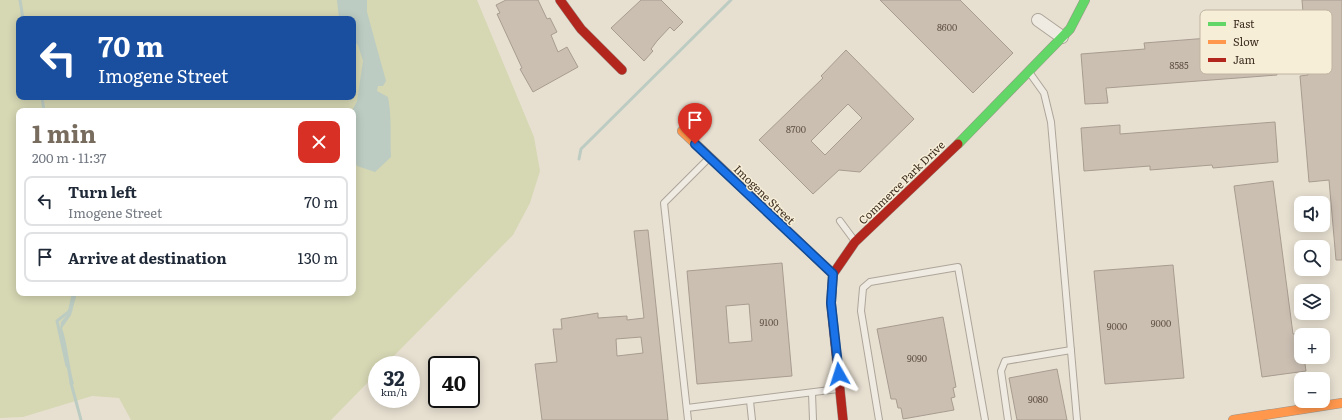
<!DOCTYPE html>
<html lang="en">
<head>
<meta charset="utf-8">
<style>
	body { margin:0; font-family:Literata,serif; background:#f6f6f7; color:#1f2937; height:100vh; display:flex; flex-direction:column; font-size:15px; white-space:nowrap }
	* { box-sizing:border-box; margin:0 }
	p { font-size:13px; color:#747a83 }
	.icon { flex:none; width:22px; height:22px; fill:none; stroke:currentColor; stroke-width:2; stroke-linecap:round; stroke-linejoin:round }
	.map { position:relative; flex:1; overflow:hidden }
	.panel { position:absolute; left:16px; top:108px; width:340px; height:188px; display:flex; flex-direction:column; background:#fff; border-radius:8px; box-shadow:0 2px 10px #0003 }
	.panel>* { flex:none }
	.hud { position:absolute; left:16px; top:16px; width:340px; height:84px; border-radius:8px; box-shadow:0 2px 10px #0003; background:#1a4fa0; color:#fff; overflow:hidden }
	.buttons { position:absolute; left:1294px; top:196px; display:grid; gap:8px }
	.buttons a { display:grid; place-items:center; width:36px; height:36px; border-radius:8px; background:#fff; box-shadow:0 2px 10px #0003; font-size:20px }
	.speed { position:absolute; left:368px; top:356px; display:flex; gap:8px; font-size:20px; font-weight:700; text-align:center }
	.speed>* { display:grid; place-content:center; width:52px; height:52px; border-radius:50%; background:#fff; box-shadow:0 2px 10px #0003; line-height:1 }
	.speed small { font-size:10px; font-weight:400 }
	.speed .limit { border:2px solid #111; border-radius:6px; background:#fff; color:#111 }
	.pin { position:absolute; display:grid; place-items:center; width:34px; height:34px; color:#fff; margin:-41px -17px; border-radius:50% 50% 50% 0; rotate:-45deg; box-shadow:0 0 4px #0007 }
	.pin .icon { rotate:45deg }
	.me { position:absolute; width:44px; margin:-22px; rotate:354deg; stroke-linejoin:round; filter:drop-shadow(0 0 3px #0008) }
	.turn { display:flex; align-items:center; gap:14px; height:84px; padding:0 16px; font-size:18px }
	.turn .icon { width:52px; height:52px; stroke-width:2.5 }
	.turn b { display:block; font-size:28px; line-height:34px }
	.round { display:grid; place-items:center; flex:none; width:42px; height:42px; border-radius:8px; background:#f6f6f7 }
	.overview { display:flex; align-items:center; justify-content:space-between; height:68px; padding:0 16px }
	h1 { font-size:24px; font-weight:700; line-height:30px; color:#786c5e }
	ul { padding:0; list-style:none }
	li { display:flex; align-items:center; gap:12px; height:50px; margin:0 8px 6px; padding:0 8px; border:2px solid #e0e1e3; border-radius:8px }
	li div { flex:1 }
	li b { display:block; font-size:15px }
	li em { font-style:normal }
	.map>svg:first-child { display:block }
	.green { fill:#d6d7b3; fill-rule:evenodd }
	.water { fill:#bcccc2 }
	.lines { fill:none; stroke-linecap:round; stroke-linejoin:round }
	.stream { stroke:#bcccc2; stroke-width:3 }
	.building { fill:#cbbfb2; stroke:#a89c90; fill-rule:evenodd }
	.lane-casing { stroke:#ada599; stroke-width:8 }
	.street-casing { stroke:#ada599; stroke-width:14 }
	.fast-casing { stroke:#9c958a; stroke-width:10 }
	.slow-casing { stroke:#9c958a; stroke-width:10 }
	.jam-casing { stroke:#9c958a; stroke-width:10 }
	.lane { stroke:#efebe3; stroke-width:6 }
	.street { stroke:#efebe3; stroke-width:12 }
	.fast { stroke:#63d668; stroke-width:9 }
	.slow { stroke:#ff974d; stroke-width:9 }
	.jam { stroke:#b3261e; stroke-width:9 }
	.route-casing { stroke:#114b97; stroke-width:10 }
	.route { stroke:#1a73e8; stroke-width:7 }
	.labels { text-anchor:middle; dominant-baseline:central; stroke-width:3; stroke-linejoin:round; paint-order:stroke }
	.number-label { font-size:9px; fill:#605244 }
	.street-label { font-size:11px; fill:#3d2e20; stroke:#f7eed8 }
	.key { fill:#f7eed8; stroke:#bfb4a1; stroke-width:1 }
	.key-label { font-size:11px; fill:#3d2e20 }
</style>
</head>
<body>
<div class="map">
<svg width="1342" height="420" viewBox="0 0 1342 420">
	<rect width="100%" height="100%" fill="#e7e0d1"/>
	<path class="green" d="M0,0H477L534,137L540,171L530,203L513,235L385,365H377V373L331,420H131L119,398L92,396L23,417L0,418ZM19,19H353V97H19ZM19,111H353V293H19Z"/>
	<g class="water">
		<path d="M337,0H367V12L386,81L383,86H378L377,91L388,97C392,118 390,137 391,157L375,172L357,166L353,158L352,111L357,101L363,61L358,45L353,40V19H339Z"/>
		<path d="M72,293H77L71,315L62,328C68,346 69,366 74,384L70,385L60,329L61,322L67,315Z"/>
	</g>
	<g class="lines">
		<g class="stream">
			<polyline points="20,0 23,19"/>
			<polyline points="42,97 44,111"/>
			<polyline points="579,159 581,149 731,0"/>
			<polyline points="67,366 57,321 71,310"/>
			<polyline points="71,383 81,420"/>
		</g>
	</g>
	<g class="building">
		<polygon points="506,0 538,0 547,19 550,18 557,32 551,35 558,52 567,47 578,67 533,92 520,69 522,68 497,14 500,13 496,5"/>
		<polygon points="641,0 661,0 683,22 674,31 670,27 657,41 651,49 653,51 644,61 611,28"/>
		<polygon points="880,0 960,0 1013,53 973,93"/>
		<polygon points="1302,0 1342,0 1342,260 1336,260 1329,180 1309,182 1300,76 1308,75"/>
		<polygon points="1273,26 1277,75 1106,88 1108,103 1085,104 1081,54 1145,49 1144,43 1209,38 1208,31"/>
		<path d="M846,50L914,119L860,172L839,170L813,194L759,140L823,78L821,76ZM848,104L862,118L825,155L811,141Z"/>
		<polygon points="1275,122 1278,162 1213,168 1212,165 1150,170 1150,166 1084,171 1081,128 1120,125 1120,134"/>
		<polygon points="1273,181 1293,334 1301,333 1301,357 1304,357 1306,371 1262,377 1234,186"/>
		<path d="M648,230L668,420H542L535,364L557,362L553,329H562L561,319L598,313V318L627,316V320L644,318L634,231ZM641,337L643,353L617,356L616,339Z"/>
		<path d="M782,263L792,376L697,384L687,271ZM749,304L752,341L729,343L726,306Z"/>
		<polygon points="1173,265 1184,378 1105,384 1094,271"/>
		<polygon points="943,317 956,387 953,388 955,397 951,398 954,410 903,419 901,408 898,408 896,399 891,399 877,329"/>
		<polygon points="1057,369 1067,420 1017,420 1009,378"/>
	</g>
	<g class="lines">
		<defs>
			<g id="lane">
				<polyline points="1029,72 1044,93 1051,122 1077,420"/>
				<polyline points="840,221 854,240"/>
				<polyline points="812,393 813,420"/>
				<polyline points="750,401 752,420"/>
				<polyline points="687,408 838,389"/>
				<polyline points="688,420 664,203 709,158"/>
				<polyline points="879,420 861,311 863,288 870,282 958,267 985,420"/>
				<polyline points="1008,420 1001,371 1005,361 1071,350"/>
			</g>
			<polyline id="street" points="1038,20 1062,37"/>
			<polyline id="fast" points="958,144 1070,29 1085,0"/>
			<g id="slow">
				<polyline points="682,131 833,274"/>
				<polyline points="1233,420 1342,403"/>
			</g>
			<g id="jam">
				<polyline points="560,0 581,29 622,70"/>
				<polyline points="843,420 831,303 833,274 855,242 958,144"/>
			</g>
		</defs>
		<use href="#lane" class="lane-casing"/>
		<use href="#street" class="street-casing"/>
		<use href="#fast" class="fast-casing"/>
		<use href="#slow" class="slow-casing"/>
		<use href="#jam" class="jam-casing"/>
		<use href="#lane" class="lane"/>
		<use href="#street" class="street"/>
		<use href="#fast" class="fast"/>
		<use href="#slow" class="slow"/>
		<use href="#jam" class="jam"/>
	</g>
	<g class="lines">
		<defs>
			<polyline id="route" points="695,144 833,274 831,303 839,374"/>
		</defs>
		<use href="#route" class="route-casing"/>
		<use href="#route" class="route"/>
	</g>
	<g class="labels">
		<g class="number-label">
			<text x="947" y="27">8600</text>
			<text x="1179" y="65">8585</text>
			<text x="796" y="129">8700</text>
			<text x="769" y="322">9100</text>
			<text x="1161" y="323">9000</text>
			<text x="1117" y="326">9000</text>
			<text x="917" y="358">9090</text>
			<text x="1038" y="399">9080</text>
		</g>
		<g class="street-label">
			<text transform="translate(901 182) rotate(-44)">Commerce Park Drive</text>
			<text transform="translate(765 194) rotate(44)">Imogene Street</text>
		</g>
	</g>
	<rect x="1200" y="10" width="132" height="64" rx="6" class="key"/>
	<rect x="1208" y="22" width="18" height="4" fill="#63d668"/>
	<rect x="1208" y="40" width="18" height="4" fill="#ff974d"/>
	<rect x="1208" y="58" width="18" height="4" fill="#b3261e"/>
	<g class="key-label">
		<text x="1233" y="28">Fast</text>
		<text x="1233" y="46">Slow</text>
		<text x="1233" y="64">Jam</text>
	</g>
</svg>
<div class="buttons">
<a><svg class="icon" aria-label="sound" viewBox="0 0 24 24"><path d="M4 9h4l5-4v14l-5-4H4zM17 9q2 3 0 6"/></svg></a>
<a><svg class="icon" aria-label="search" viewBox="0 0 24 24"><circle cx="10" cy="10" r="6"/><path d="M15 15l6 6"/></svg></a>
<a><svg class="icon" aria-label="layers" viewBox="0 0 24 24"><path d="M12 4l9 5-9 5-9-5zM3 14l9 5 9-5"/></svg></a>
<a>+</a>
<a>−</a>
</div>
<div class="speed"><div>32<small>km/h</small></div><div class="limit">40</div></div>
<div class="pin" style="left:695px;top:144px;background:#d93025"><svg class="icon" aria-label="arrive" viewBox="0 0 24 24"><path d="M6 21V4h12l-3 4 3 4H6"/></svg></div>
<svg class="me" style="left:839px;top:374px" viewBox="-20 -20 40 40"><path d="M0-17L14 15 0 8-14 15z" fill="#1a73e8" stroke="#fff" stroke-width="4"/></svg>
<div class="hud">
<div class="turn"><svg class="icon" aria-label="left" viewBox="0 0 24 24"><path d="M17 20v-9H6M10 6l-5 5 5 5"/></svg><div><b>70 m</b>Imogene Street</div></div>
</div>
<section class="panel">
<div class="overview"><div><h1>1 min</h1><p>200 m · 11:37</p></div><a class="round" style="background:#d93025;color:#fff"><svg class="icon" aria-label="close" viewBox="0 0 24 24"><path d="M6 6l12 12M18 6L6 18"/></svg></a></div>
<ul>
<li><svg class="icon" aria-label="left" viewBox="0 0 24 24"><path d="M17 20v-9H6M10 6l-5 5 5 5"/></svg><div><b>Turn left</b><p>Imogene Street</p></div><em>70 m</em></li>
<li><svg class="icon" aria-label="arrive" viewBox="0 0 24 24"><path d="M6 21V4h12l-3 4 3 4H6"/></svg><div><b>Arrive at destination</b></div><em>130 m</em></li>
</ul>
</section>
</div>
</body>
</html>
